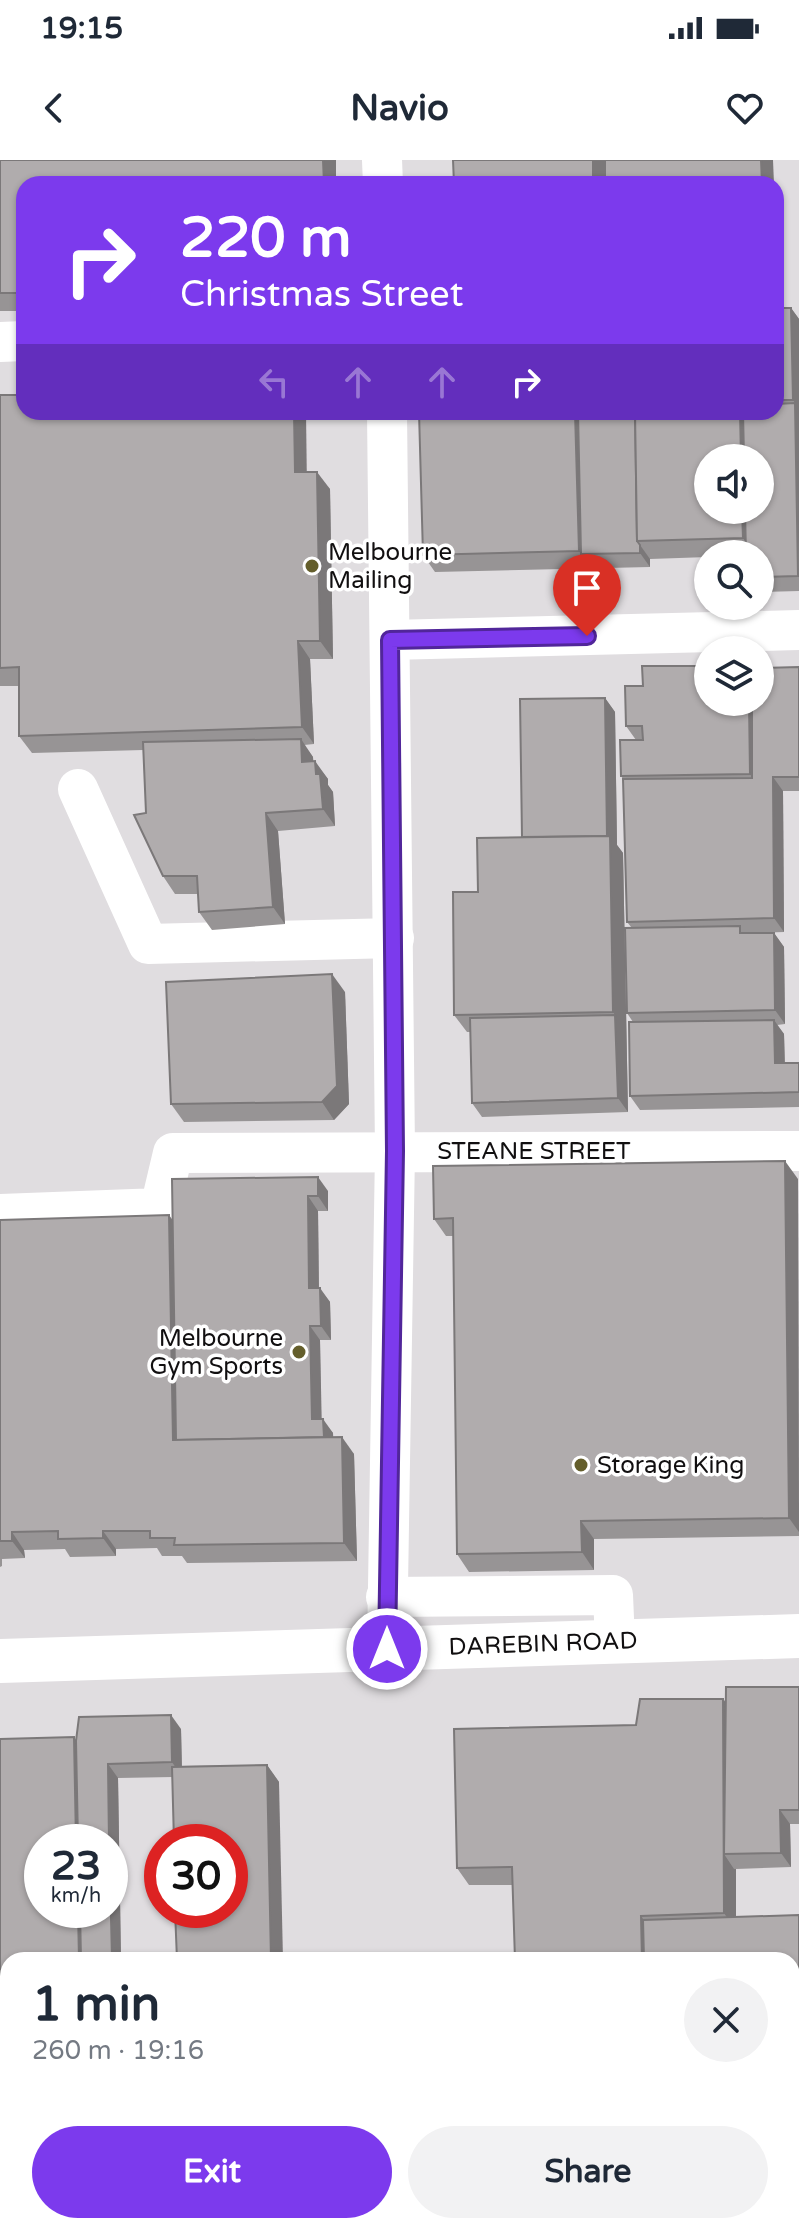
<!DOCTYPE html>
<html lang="en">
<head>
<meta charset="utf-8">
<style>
	body { margin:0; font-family:"Varela Round",sans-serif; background:#f2f2f3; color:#1f2937; height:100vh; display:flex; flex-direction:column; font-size:30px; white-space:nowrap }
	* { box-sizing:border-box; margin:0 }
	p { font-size:26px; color:#747a83 }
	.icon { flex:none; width:44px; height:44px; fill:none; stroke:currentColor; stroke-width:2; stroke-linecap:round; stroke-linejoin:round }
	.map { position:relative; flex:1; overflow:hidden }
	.panel { position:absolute; left:0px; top:1792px; width:800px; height:282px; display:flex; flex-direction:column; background:#fff; border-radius:24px 24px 0 0; box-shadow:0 2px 6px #0004 }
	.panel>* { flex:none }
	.guide { position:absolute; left:16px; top:16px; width:768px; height:244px; border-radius:24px; box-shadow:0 2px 6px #0004; background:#7c3aed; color:#fff; overflow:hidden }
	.controls { position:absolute; left:694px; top:284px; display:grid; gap:16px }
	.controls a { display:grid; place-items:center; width:80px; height:80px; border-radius:50%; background:#fff; box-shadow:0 2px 6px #0004; font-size:40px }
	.speed { position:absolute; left:24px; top:1664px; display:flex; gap:16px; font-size:40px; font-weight:700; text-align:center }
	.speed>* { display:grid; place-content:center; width:104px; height:104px; border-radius:50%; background:#fff; box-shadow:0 2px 6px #0004; line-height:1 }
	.speed small { font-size:20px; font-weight:400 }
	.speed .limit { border:12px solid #d22; background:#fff; color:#111 }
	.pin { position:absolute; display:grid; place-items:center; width:68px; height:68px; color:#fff; margin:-82px -34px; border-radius:50% 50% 50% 0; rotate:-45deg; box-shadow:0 0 8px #0007 }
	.pin .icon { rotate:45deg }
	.me { position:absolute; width:88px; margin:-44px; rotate:0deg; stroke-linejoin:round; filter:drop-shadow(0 0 6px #0008) }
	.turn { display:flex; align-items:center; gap:28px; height:168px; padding:0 32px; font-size:36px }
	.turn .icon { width:104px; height:104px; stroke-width:2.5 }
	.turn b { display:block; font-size:56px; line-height:68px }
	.lanes { display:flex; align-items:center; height:76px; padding:0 32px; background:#0003; justify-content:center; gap:40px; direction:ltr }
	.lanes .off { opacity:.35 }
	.round { display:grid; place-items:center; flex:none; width:84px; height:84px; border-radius:42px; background:#f2f2f3 }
	.head { display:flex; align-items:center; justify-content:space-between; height:136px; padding:0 32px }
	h1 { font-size:48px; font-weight:800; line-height:60px }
	.action { display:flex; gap:16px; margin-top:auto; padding:16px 32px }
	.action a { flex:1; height:92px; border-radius:48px; background:#7c3aed; color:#fff; font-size:32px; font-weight:800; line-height:92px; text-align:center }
	.action a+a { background:#f2f2f3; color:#1f2937 }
	.status { display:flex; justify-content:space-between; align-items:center; height:56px; padding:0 40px; background:#fff; direction:ltr }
	.status svg { height:22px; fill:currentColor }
	header { display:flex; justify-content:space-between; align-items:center; height:104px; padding:0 32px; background:#fff; font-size:36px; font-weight:800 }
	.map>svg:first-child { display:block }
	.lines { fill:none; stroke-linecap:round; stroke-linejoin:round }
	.minor { stroke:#fff; stroke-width:40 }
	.major { stroke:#fff; stroke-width:44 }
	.wall { fill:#979495 }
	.shaded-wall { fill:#7b7879 }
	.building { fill:#b0acad; stroke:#7b7879; stroke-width:2 }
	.route-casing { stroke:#51269a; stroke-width:20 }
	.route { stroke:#7c3aed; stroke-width:14 }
	.poi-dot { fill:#645e2b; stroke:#fff; stroke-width:3 }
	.labels { text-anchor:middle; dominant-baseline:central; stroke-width:7; stroke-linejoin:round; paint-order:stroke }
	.poi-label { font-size:24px; fill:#110f10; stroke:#fff; text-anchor:start }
	.street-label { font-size:24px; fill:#110f10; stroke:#fff }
</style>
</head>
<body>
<div class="status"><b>19:15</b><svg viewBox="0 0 49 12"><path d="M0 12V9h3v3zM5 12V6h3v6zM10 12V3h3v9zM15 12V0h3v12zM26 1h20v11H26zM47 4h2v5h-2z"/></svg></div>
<header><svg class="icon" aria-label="back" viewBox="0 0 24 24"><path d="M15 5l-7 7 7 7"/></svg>Navio<svg class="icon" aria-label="heart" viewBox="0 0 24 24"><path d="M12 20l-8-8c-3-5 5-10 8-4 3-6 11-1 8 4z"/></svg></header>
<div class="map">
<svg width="799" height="2073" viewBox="0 0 799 2073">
	<rect width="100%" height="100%" fill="#e0dde0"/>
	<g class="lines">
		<g class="minor">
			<polyline points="382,0 383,24"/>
			<polyline points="0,182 24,181"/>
			<polyline points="390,480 799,470"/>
			<polyline points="78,629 148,784 394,778"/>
			<polyline points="0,1054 160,1048 173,993 799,991"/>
			<polyline points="386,1437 613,1435 615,1482"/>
			<polyline points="387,1489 395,991 387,252"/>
			<polyline points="792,1911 799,1911"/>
			<polyline points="0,1928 8,1928"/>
		</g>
		<polyline class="major" points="0,1501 799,1476"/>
	</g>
	<g class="wall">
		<polygon points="0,0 336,0 336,24 24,24 24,151 0,151"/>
		<polygon points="776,148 791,148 799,159 799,431 760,432 760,394 708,394 708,397 650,399 650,407 435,412 423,395 776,252"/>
		<polygon points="0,235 307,312 330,329 333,499 310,499 314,584 304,585 313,597 313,601 328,619 328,625 333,632 335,666 278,671 285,764 212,770 199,752 198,734 175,734 163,716 146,653 143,590 32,593 19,576 19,526 0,526"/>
		<polygon points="799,508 799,631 783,631 784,772 751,773 774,773 784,787 785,864 777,865 784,874 785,903 799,903 799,947 640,950 630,936 633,862 627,853 632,768 627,762 623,619 621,616 636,580 626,566 708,542"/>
		<polygon points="605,538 615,552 617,685 623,693 628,952 482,957 472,943 470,872 467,872 454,855 478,732 522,677"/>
		<polygon points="345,832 349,944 334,960 184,962 171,944"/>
		<polygon points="798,1019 799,1376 594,1379 594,1410 469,1412 457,1394 453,1076 446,1076 434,1059"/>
		<polygon points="328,1031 328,1051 318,1051 319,1128 330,1142 331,1180 320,1180 321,1259 333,1273 333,1277 354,1294 357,1401 187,1403 182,1396 162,1396 157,1388 116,1389 116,1396 70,1397 65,1389 24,1390 25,1398 2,1399 2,1406 0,1407 0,1060 173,1060"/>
		<polygon points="799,1527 799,1664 790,1664 791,1707 736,1709 736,1757 799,1755 799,1874 792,1874 792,1800 513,1725 469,1725 457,1708 636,1565 723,1539 726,1542"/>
		<polygon points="181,1569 182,1606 267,1605 279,1622 173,1617 118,1618 121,1800 8,1800 8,1871 0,1871 0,1579 76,1581"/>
	</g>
	<g class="shaded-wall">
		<polygon points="323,0 336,0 336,24 324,24"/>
		<rect x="593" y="0" width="12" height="24"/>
		<polygon points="761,0 773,0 774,24 762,24"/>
		<polygon points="791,148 799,159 799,418 795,243 793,240"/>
		<polygon points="294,252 306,252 307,330 295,312"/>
		<polygon points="575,252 582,252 581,394 579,391"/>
		<polygon points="740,252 748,252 753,298 741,298"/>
		<polygon points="317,312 330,329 333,499 320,481"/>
		<polygon points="742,350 754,350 754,394 743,378"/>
		<polygon points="640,385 650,399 650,407 640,393"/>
		<polygon points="298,481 310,499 314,584 302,567"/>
		<polygon points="605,538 615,552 617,685 623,693 628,952 618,938 615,855 613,852 607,680"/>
		<polygon points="749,542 760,542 762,632 750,614"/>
		<polygon points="301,579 313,597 315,620 302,602"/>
		<polygon points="315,601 328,619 328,625 333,632 335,666 323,649 316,614"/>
		<polygon points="773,617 783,631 784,772 774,758"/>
		<polygon points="266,653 278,671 285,764 273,747"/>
		<polygon points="774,773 784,787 785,864 775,850"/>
		<polygon points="332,814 345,832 349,944 334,960 322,942"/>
		<polygon points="774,860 784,874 785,918 775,903"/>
		<polygon points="785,1001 798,1019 799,1372 789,1358"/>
		<polygon points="318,1017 328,1031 328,1051 318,1036"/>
		<polygon points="308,1036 318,1051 319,1143 309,1128"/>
		<polygon points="169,1055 182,1073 186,1283 173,1280"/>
		<polygon points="320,1128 330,1142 331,1180 321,1166"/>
		<polygon points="310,1166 320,1180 322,1274 312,1259"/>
		<polygon points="323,1259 333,1273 334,1294 324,1280"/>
		<polygon points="342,1277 354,1294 357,1401 344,1383"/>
		<polygon points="581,1361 594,1379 594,1410 582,1392"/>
		<polygon points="103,1371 116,1389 116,1396 103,1378"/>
		<polygon points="12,1372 24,1390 25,1398 12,1381"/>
		<polygon points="723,1539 736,1557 724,1694 734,1709 736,1709 736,1771 724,1753"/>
		<polygon points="171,1555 181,1569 182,1617 172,1602"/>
		<polygon points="74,1577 86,1595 88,1682 76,1682"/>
		<polygon points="108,1604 118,1618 121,1800 112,1799"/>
		<polygon points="267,1605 279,1622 283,1800 271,1800"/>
		<polygon points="780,1650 790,1664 791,1707 781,1693"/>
		<polygon points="78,1750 90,1750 91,1800 79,1800"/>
		<polygon points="641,1756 653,1774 654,1800 642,1800"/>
		<polygon points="0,1978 4,1984 7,2073 0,2073"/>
		<rect x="408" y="2066" width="12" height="7"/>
	</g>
	<g class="building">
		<polygon points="0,0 323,0 324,24 24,24 24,133 0,133"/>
		<polygon points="453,0 593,0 593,24 454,24"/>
		<polygon points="605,0 761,0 762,24 605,24"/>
		<polygon points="776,148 791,148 793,240 776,240"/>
		<polygon points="0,235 24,235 24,252 294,252 295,312 317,312 320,481 298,481 302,567 19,576 19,507 0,508"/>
		<polygon points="795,243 798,416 760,417 760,394 746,394 745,350 760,350 760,298 744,298 743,252 776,252 776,244"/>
		<polygon points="419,252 575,252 579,391 423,395"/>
		<polygon points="578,252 635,252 637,381 640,385 640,393 581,394"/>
		<polygon points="635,252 740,252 741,298 708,298 708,350 742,350 743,378 637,381"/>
		<polygon points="642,506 708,506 708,542 749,542 750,614 621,616 620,580 643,580 642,566 626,566 625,526 643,526"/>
		<polygon points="799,507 799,617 773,617 774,758 627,762 623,619 752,618 752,542 760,542 760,508"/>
		<polygon points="605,538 607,676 522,677 520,539"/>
		<polygon points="301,579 302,602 315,601 316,614 320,614 323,649 266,653 273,747 199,752 197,716 163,716 134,655 146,653 143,582"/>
		<polygon points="610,676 613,852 454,855 453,732 478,732 477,678"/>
		<polygon points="740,766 740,773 774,773 775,850 627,853 625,768"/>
		<polygon points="332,814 337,926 322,942 171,944 166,822"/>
		<polygon points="615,855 618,938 472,943 470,858"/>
		<polygon points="774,860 775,903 799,903 799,932 630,936 629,862"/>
		<polygon points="785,1001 789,1358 581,1361 582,1392 457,1394 453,1058 434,1059 433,1006"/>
		<polygon points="318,1017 318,1036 308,1036 309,1128 320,1128 321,1166 310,1166 312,1259 323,1259 324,1277 176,1280 172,1019"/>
		<polygon points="169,1055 173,1280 342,1277 344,1383 174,1385 175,1378 150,1378 150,1371 103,1371 103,1378 58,1379 58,1371 12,1372 12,1381 0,1381 0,1060"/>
		<polygon points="726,1527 799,1527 799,1650 780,1650 781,1693 724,1694"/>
		<polygon points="640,1539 723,1539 724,1753 641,1756 642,1800 515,1800 512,1707 457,1708 454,1569 636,1565"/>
		<polygon points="171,1555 172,1602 108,1604 109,1682 78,1682 76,1581 79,1557"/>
		<polygon points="74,1577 76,1682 42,1682 42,1750 78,1750 79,1800 8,1800 8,1853 0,1853 0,1579"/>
		<polygon points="267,1605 271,1800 177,1800 175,1750 230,1750 230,1682 174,1682 172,1607"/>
		<polygon points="110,1716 112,1799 81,1800 80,1750 110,1750"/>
		<polygon points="799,1755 799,1859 792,1859 792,1800 644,1800 643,1760"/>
		<rect x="48" y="2066" width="360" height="7"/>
		<polygon points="481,2066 586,2066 592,2073 487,2073"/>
		<polygon points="624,2066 744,2066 750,2073 617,2073"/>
	</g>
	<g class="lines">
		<defs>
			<polyline id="route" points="387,1489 395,991 390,480 587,476"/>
		</defs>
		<use href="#route" class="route-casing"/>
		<use href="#route" class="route"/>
	</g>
	<g class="poi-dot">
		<circle cx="312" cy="406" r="8"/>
		<circle cx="299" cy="1192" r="8"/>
		<circle cx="581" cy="1305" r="8"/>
	</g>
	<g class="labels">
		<g class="poi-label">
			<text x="328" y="392">Melbourne<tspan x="328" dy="28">Mailing</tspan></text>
			<text x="283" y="1178" text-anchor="end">Melbourne<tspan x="283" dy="28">Gym Sports</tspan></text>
			<text x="597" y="1305">Storage King</text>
		</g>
		<g class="street-label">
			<text x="534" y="991">STEANE STREET</text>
			<text transform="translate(543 1484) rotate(-2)">DAREBIN ROAD</text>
		</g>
	</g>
</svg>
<div class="controls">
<a><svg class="icon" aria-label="sound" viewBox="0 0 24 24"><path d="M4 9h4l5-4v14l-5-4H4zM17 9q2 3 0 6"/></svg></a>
<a><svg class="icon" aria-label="search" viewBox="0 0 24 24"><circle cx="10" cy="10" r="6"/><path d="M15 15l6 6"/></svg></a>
<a><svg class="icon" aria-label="layers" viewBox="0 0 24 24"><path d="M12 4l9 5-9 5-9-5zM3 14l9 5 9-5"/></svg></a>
</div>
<div class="speed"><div>23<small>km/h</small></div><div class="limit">30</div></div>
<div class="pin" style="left:587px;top:476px;background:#d93025"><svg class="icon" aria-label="arrive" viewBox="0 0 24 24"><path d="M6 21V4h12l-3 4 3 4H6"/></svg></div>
<svg class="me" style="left:387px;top:1489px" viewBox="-20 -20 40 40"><circle r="17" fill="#7c3aed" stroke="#fff" stroke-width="3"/><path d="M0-11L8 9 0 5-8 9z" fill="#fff"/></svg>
<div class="guide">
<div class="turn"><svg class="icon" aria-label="right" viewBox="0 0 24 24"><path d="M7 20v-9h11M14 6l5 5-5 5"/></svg><div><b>220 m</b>Christmas Street</div></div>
<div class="lanes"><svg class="icon off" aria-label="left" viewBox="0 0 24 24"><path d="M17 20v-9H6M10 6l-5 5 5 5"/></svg><svg class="icon off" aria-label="ahead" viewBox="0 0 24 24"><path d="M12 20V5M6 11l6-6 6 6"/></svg><svg class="icon off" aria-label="ahead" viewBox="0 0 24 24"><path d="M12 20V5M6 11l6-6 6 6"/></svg><svg class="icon" aria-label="right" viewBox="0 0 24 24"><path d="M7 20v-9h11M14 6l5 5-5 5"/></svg></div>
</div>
<section class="panel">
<div class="head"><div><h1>1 min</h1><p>260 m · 19:16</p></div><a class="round"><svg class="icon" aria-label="close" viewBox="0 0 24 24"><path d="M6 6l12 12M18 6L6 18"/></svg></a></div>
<div class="action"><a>Exit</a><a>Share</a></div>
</section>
</div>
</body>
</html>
